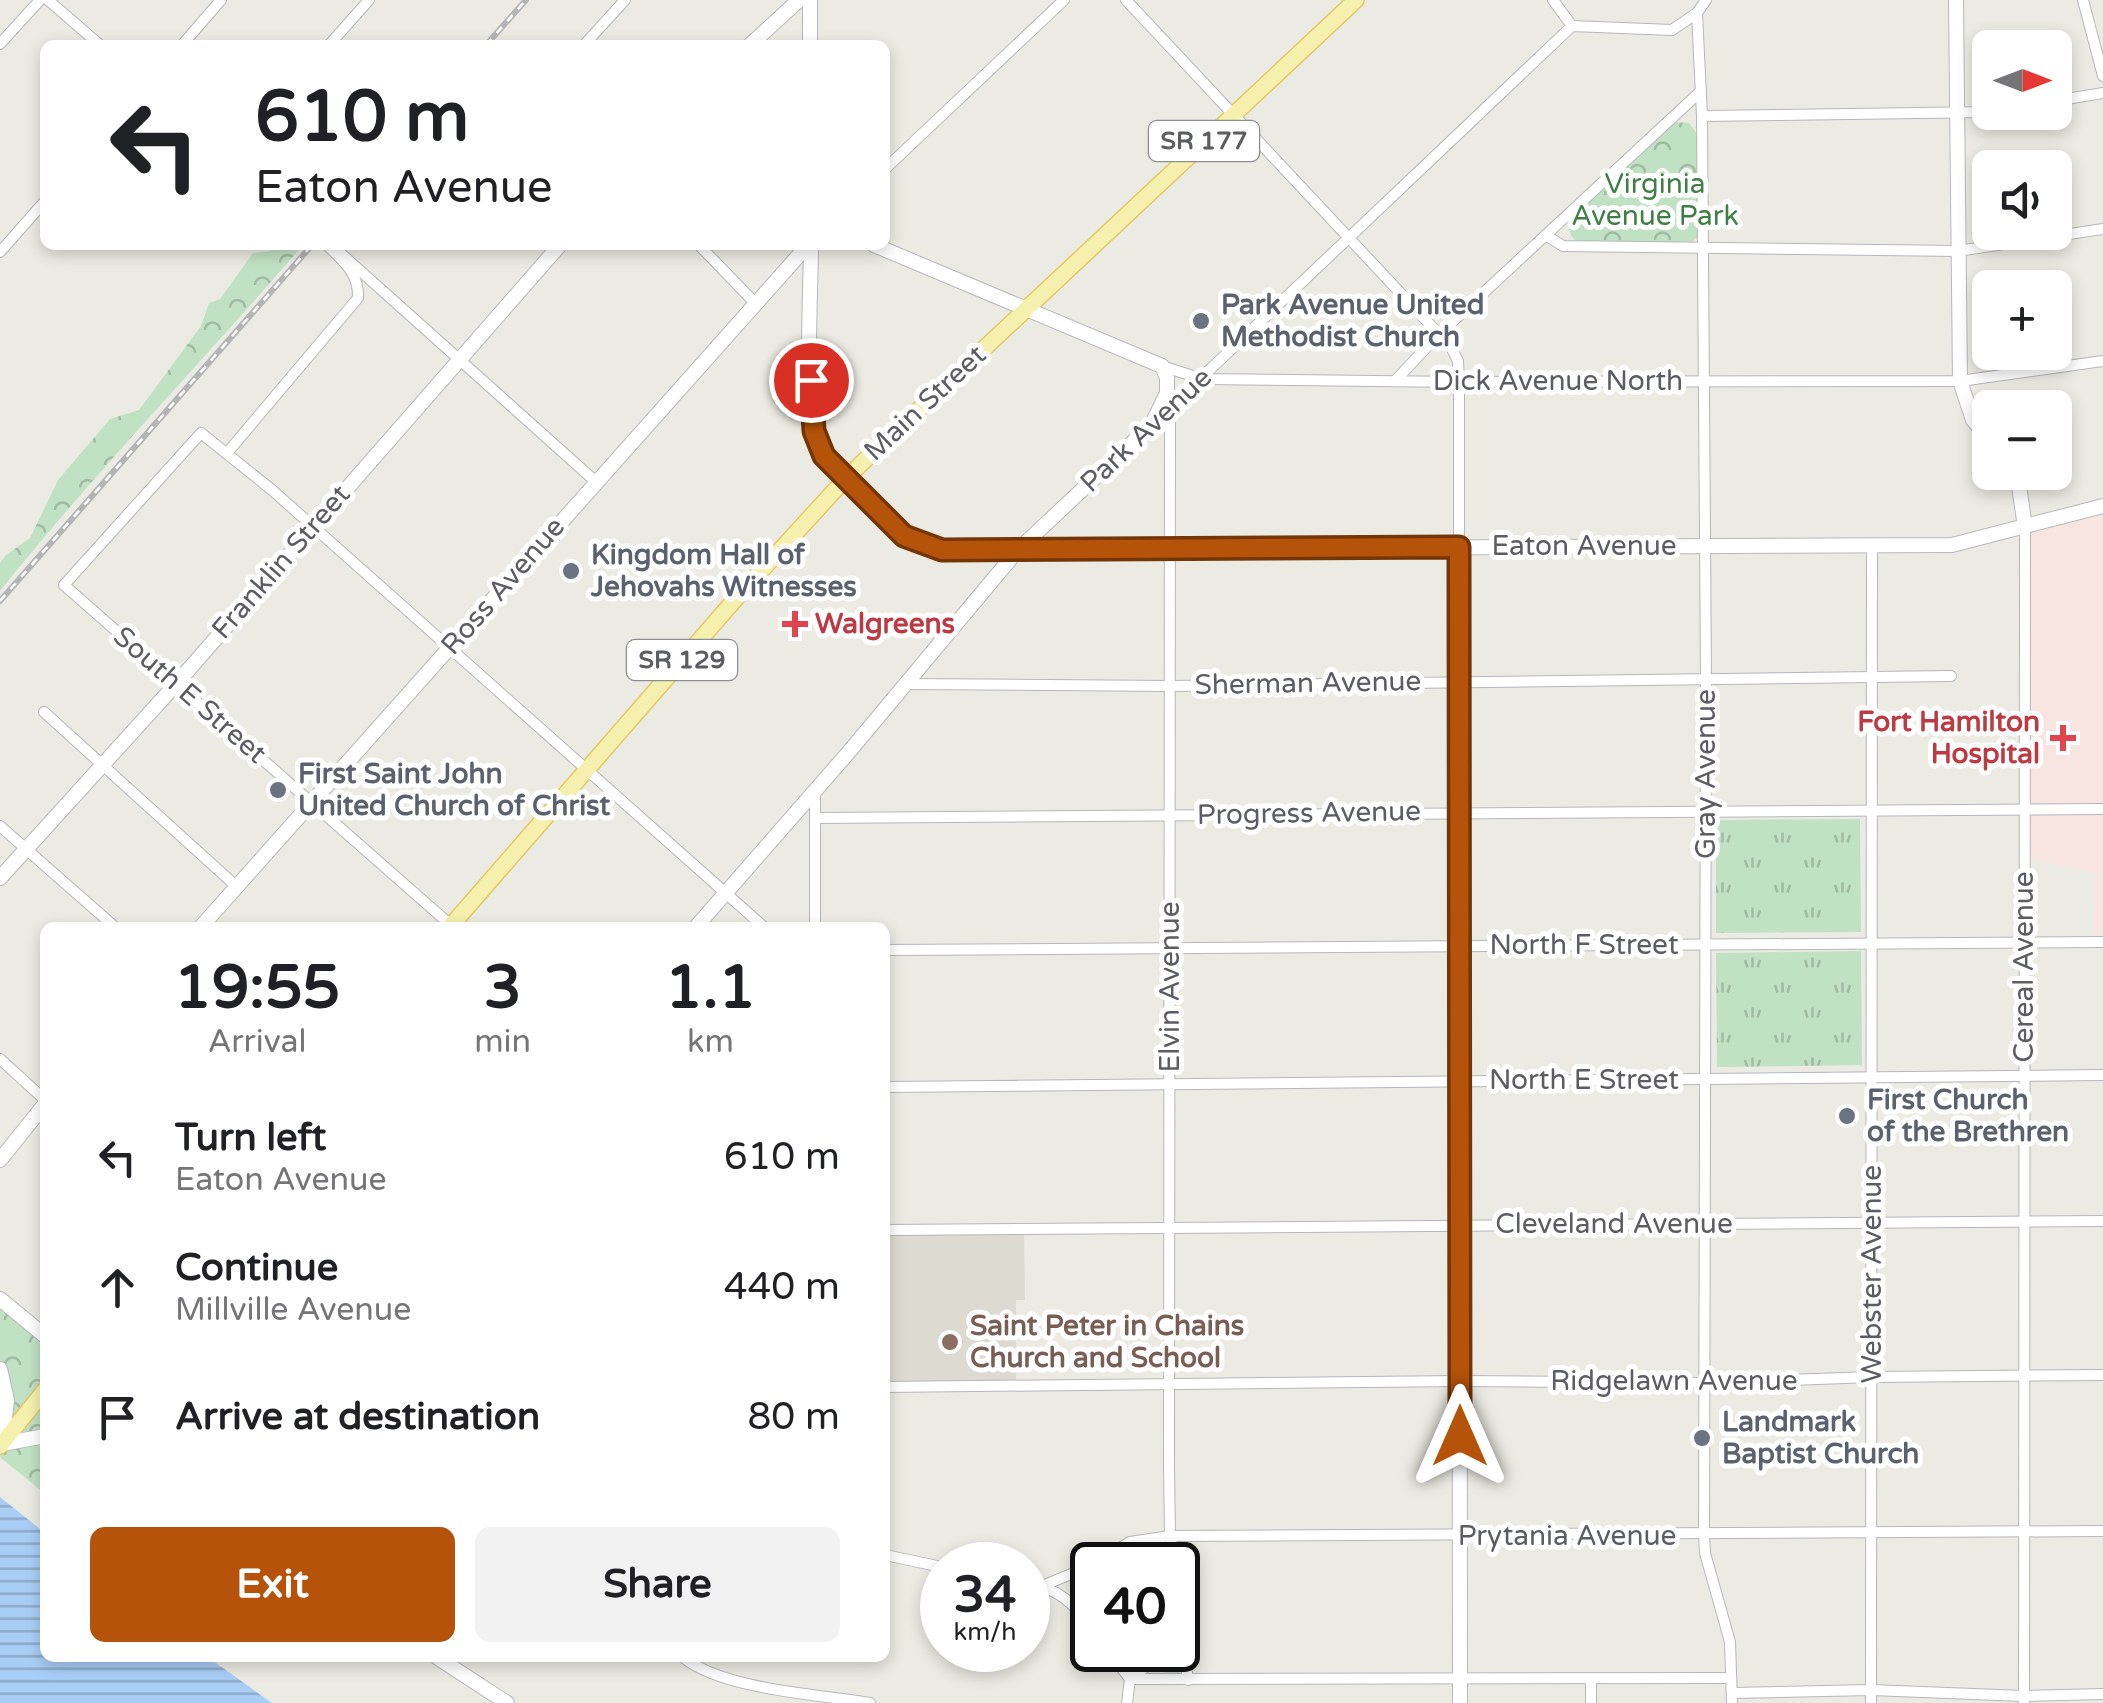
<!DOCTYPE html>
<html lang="en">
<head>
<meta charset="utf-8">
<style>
	body { margin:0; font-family:"Varela Round",sans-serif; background:#f2f2f2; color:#202124; height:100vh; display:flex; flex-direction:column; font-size:38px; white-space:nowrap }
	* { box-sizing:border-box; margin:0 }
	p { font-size:32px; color:#757577 }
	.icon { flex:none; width:55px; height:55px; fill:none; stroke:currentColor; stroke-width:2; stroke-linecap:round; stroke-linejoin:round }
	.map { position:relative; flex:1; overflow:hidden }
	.panel { position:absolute; left:40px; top:922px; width:850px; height:740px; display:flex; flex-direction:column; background:#fff; border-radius:15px; box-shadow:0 5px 15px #0003 }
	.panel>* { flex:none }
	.guide { position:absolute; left:40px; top:40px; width:850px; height:210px; border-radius:15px; box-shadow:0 5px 15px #0003; background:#fff; color:#202124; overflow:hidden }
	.needle { width:65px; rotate:90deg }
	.tools { position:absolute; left:1972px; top:30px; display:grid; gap:20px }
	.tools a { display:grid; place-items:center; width:100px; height:100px; border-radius:15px; background:#fff; box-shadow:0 5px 15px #0003; font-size:50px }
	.speed { position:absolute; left:920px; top:1542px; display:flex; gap:20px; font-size:50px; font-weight:700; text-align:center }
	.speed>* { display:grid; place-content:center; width:130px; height:130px; border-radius:50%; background:#fff; box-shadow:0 5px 15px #0003; line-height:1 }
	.speed small { font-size:25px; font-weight:400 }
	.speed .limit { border:5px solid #111; border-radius:15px; background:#fff; color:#111 }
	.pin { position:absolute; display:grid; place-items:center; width:85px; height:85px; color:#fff; margin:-42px; border:5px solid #fff; border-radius:50%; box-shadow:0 2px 10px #0007 }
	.me { position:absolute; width:110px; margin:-55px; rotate:0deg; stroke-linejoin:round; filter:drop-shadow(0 0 8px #0008) }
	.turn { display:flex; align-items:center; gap:35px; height:210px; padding:0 50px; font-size:45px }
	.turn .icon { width:130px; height:130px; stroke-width:2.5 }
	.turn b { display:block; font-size:70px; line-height:85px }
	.eta { display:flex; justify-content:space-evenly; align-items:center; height:170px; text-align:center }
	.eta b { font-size:60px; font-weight:700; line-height:70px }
	.primary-button { display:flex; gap:20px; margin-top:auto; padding:20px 50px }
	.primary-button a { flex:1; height:115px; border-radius:15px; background:#b45309; color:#fff; font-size:40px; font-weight:700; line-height:115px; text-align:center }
	.primary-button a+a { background:#f2f2f2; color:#202124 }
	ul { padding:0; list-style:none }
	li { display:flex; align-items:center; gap:30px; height:130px; padding:0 50px }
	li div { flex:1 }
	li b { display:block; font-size:38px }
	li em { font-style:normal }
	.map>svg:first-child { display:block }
	.education { fill:#dcdad1 }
	.medical { fill:#f8e4e0 }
	.grass { fill:url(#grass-tufts) }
	.forest { fill:url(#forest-crowns) }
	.water { fill:url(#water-rules) }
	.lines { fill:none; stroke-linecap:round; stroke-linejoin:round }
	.street-casing { stroke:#b5b7bc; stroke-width:12 }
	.secondary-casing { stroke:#b6b8bd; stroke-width:16 }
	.primary-casing { stroke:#e2c966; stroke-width:18 }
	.street { stroke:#fff; stroke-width:10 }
	.secondary { stroke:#fff; stroke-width:14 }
	.primary { stroke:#f6f0ae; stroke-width:15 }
	.rail-casing { stroke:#b3b4b4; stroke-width:6 }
	.rail { stroke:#fff; stroke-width:2.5; stroke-dasharray:8; stroke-linecap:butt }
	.route-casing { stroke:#753606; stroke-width:25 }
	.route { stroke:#b45309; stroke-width:18 }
	.worship-dot { fill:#6b7280; stroke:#fff; stroke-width:4 }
	.health-dot { fill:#e0444e; stroke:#fff; stroke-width:4 }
	.education-dot { fill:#8d6e63; stroke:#fff; stroke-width:4 }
	.labels { text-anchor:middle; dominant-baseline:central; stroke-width:10; stroke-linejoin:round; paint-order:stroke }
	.shield { fill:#fff; stroke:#8c8e91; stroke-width:2.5 }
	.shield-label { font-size:25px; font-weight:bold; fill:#5b5d62 }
	.park-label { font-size:28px; fill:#3d7f45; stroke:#fff }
	.worship-label { font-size:28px; font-weight:bold; fill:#5b616d; stroke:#fff; text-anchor:start }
	.street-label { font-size:28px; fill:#5b5d62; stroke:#fff }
	.health-label { font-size:28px; font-weight:bold; fill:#be3a42; stroke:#fff; text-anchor:start }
	.education-label { font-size:28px; font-weight:bold; fill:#785e54; stroke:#fff; text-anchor:start }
</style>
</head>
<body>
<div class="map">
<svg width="2103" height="1703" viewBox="0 0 2103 1703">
	<defs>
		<pattern id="grass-tufts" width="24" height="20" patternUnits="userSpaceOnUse" patternTransform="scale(2.5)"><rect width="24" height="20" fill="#c1e1c4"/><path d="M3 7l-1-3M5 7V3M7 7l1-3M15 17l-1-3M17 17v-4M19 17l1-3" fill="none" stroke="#a0baa3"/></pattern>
		<pattern id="forest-crowns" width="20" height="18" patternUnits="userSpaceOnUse" patternTransform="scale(2.5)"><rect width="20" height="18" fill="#c1e1c4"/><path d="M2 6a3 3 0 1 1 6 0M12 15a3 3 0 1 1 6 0" fill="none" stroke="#a0baa3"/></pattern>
		<pattern id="water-rules" width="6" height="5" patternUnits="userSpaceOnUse" patternTransform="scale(2.5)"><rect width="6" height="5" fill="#a9cef6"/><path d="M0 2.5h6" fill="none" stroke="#8daacb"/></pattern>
	</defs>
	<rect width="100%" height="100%" fill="#ecebe3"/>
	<polygon class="education" points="885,1230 1024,1230 1025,1300 1016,1300 1016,1385 885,1387"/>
	<polygon class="medical" points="2103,506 2103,942 2093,942 2096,873 2024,857 2025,527"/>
	<g class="grass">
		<polygon points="1860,819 1861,932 1716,933 1716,820"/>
		<polygon points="1861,951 1862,1065 1717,1067 1716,953"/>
		<polygon points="1175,1650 1178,1653 1180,1674 1152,1671 1152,1667"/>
	</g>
	<g class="forest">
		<path d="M1674,122L1689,123L1698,135L1697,238L1690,243L1581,244C1570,237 1568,233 1570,220Z"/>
		<path d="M279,245H303C203,361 96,471 0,591V563L6,555L30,538L58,480L110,419L139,410L201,326L209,303L220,299L253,253L270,251Z"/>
		<polygon points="0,1306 45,1346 45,1494 0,1457"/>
		<polygon points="1164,1546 1167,1565 1105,1565 1123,1553"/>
		<polygon points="1092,1572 1092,1615 1070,1589 1073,1580"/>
	</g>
	<polygon class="water" points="0,1497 45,1533 45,1658 209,1658 272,1703 0,1703"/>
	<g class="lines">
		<defs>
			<g id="street">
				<polyline points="48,0 100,45"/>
				<polyline points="1126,0 1451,347 1458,361 1459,382 1459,547"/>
				<polyline points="1553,0 1572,26"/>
				<polyline points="2083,0 2103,76"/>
				<polyline points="1697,13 1702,116 1706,679 1704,1535 1705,1553 1730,1642 1732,1703"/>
				<polyline points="0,44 40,0"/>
				<polyline points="182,45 221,0"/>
				<polyline points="329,45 369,0"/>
				<polyline points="584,45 625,0"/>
				<polyline points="2055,101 2103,93"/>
				<polyline points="1702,116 1990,112"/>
				<polyline points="885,169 1064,0"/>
				<polyline points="1547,236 1563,246 1958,251 2103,229"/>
				<polyline points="699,245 755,303"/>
				<polyline points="337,250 595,481"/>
				<polyline points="0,252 45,201"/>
				<polyline points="1162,366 1202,379 1459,382 1960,381 2103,361"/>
				<polyline points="1395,381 1438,335 1701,91"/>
				<polyline points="1170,409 1169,1465 1170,1536 1176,1565"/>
				<polyline points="1164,413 1572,26 1672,30 1697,13 1706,0"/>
				<path d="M227,453L358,298C359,273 344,262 327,245"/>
				<polyline points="905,684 1170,686 1951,676"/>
				<polyline points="44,712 236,886"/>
				<polyline points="815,790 815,928"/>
				<polyline points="815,818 2103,809"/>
				<polyline points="0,826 116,928"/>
				<polyline points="453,927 64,585 201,433 272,490 765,928"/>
				<polyline points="885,950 2103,942"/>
				<polyline points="0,1059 45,1100"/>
				<polyline points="885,1087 2103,1075"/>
				<polyline points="885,1230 2103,1221"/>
				<polyline points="885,1387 1460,1381 1705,1383 1872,1377 2103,1375"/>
				<polyline points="885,1555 942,1567"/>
				<path d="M1178,1571C1184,1608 1182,1643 1188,1680"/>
				<path d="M1028,1583C1060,1589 1074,1604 1092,1629"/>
				<polyline points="1042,1586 1088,1567 1130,1542 1170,1536 2103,1531"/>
				<polyline points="1108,1650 1130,1679"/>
				<path d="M684,1658C725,1690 818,1694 870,1703"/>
				<polyline points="1130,1679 1730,1678"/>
				<polyline points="1732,1693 1871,1690 2024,1696 2103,1694"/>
				<polyline points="1127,1703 1130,1679 1167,1650"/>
				<polyline points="1591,1703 1591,1681"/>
				<polyline points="1871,1703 1872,544"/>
				<polyline points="2024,1703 2025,527"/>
			</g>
			<g id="secondary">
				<polyline points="1956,0 1960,381 1973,420 1990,440"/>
				<polyline points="750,45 799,0"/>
				<polyline points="810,45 810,0"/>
				<path d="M811,245C811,293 803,407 819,448L904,536L942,550L1952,545L2103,506"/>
				<polyline points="2017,472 2025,527"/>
				<polyline points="1459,547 1460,1703"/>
				<polyline points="0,878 176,684 560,245"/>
				<polyline points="200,928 808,245"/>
				<polyline points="695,928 848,753 1017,551 1152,424 1167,393 1167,378 1162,366 874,245"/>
				<polyline points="0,1160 45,1104"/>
				<polyline points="0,1299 45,1336"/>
				<polyline points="0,1369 7,1400 2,1444 45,1436"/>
				<polyline points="438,1658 507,1703"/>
			</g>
			<g id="primary">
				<polyline points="449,928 738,596 847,477 1356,0"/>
				<polyline points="0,1446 45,1390"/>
			</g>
		</defs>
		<use href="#street" class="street-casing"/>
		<use href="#secondary" class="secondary-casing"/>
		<use href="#primary" class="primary-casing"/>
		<use href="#street" class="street"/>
		<use href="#secondary" class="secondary"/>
		<use href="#primary" class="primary"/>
		<defs>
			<g id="rail">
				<polyline points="486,45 526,0"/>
				<polyline points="0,601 312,245"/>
			</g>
		</defs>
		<use href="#rail" class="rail-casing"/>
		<use href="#rail" class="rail"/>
	</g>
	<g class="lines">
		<defs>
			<polyline id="route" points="811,380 814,431 824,456 904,536 942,550 1459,547 1460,1436"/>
		</defs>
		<use href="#route" class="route-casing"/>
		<use href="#route" class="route"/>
	</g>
	<g class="worship-dot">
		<circle cx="1201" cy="321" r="10"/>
		<circle cx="571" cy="571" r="10"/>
		<circle cx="278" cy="790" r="10"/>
		<circle cx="1847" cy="1116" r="10"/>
		<circle cx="1702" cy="1438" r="10"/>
	</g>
	<g class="health-dot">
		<path d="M790 609h10v10h10v10h-10v10h-10v-10h-10v-10h10z"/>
		<path d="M2058 723h10v10h10v10h-10v10h-10v-10h-10v-10h10z"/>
	</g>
	<circle class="education-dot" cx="950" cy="1342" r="10"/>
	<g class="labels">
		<g class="shield">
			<rect x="1149" y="121" width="110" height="40" rx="8"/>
			<rect x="627" y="640" width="110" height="40" rx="8"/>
		</g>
		<g class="shield-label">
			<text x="1204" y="141">SR 177</text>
			<text x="682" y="660">SR 129</text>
		</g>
		<g class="park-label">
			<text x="1655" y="184">Virginia<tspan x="1655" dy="32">Avenue Park</tspan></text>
		</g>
		<g class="worship-label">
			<text x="1221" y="305">Park Avenue United<tspan x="1221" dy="32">Methodist Church</tspan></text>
			<text x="591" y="555">Kingdom Hall of<tspan x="591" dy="32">Jehovahs Witnesses</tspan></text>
			<text x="298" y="774">First Saint John<tspan x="298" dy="32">United Church of Christ</tspan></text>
			<text x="1867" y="1100">First Church<tspan x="1867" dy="32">of the Brethren</tspan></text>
			<text x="1722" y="1422">Landmark<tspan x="1722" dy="32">Baptist Church</tspan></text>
		</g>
		<g class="street-label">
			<text x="1558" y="381">Dick Avenue North</text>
			<text transform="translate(925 403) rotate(-43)">Main Street</text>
			<text transform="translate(1146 430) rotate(-43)">Park Avenue</text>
			<text x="1584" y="546">Eaton Avenue</text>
			<text transform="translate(281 562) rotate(-49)">Franklin Street</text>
			<text transform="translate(503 586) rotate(-49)">Ross Avenue</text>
			<text transform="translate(1308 683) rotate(-1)">Sherman Avenue</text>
			<text transform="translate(190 695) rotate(41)">South E Street</text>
			<text transform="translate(1706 774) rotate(-90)">Gray Avenue</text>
			<text transform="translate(1309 813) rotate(-1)">Progress Avenue</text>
			<text x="1584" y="945">North F Street</text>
			<text transform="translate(2024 967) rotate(-90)">Cereal Avenue</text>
			<text transform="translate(1170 987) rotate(-90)">Elvin Avenue</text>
			<text x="1584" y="1080">North E Street</text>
			<text x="1614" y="1224">Cleveland Avenue</text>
			<text transform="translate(1872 1274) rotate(-90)">Webster Avenue</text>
			<text x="1674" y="1381">Ridgelawn Avenue</text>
			<text x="1567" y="1536">Prytania Avenue</text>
		</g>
		<g class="health-label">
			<text x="815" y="624">Walgreens</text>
			<text x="2040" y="722" text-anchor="end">Fort Hamilton<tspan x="2040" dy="32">Hospital</tspan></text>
		</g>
		<g class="education-label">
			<text x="970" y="1326">Saint Peter in Chains<tspan x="970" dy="32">Church and School</tspan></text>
		</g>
	</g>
</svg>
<div class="tools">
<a><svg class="needle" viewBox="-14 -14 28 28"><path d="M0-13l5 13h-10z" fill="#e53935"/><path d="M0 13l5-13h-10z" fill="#757577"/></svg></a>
<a><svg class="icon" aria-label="sound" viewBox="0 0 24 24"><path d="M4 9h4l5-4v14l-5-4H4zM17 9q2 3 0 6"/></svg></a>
<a>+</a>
<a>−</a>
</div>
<div class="speed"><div>34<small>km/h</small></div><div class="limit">40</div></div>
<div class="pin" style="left:811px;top:380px;background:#d93025"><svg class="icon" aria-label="arrive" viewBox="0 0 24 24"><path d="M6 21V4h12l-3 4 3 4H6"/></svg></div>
<svg class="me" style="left:1460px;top:1436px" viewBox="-20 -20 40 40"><path d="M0-17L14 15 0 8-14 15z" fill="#b45309" stroke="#fff" stroke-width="4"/></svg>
<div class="guide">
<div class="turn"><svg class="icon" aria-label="left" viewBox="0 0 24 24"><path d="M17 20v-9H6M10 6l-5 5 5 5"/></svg><div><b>610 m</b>Eaton Avenue</div></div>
</div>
<section class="panel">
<div class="eta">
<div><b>19:55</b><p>Arrival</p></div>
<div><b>3</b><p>min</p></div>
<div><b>1.1</b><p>km</p></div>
</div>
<ul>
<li><svg class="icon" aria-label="left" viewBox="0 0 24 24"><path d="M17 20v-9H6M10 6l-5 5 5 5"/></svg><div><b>Turn left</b><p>Eaton Avenue</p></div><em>610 m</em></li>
<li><svg class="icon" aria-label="ahead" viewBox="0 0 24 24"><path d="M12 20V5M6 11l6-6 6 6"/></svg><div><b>Continue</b><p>Millville Avenue</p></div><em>440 m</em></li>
<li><svg class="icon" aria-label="arrive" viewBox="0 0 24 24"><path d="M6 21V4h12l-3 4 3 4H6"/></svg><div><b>Arrive at destination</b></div><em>80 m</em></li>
</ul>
<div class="primary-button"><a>Exit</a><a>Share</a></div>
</section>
</div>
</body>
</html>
